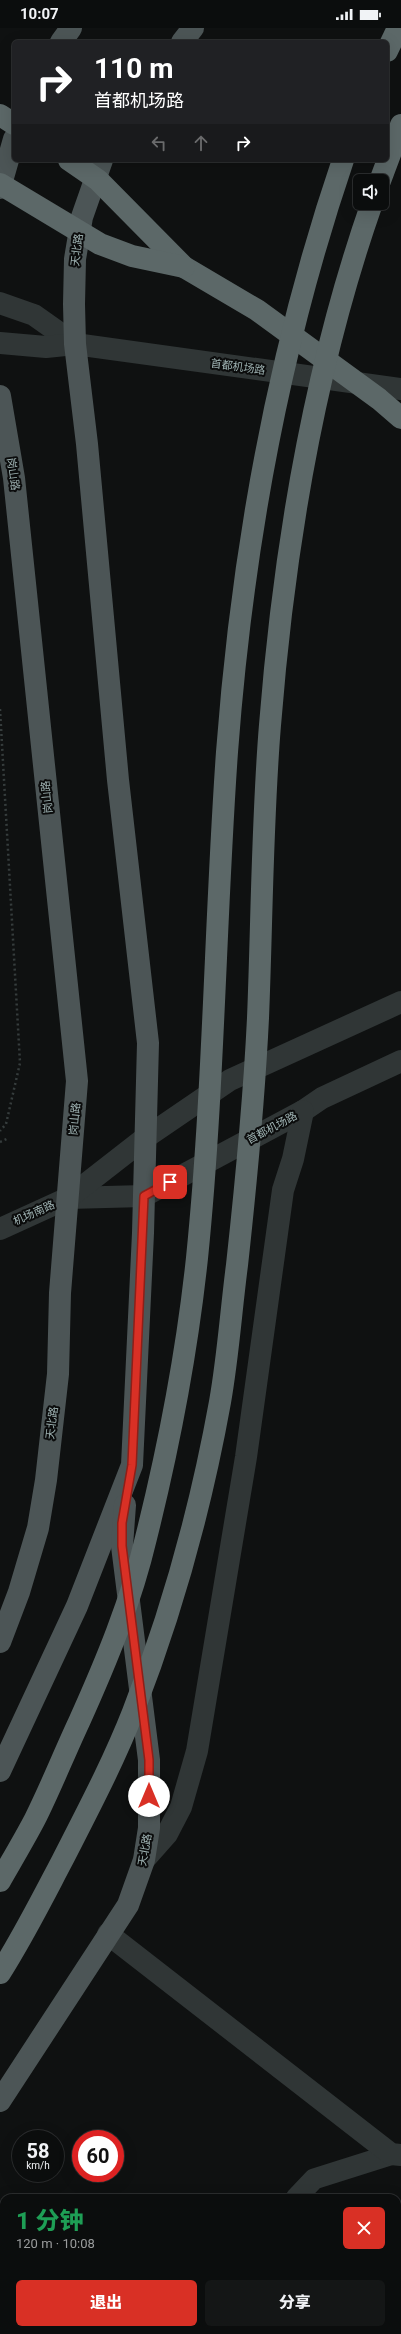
<!DOCTYPE html>
<html lang="zh">
<head>
<meta charset="utf-8">
<style>
	body { margin:0; font-family:Roboto,"Noto Sans SC",sans-serif; background:#141616; color:#f1f3f6; height:100vh; display:flex; flex-direction:column; font-size:15px; white-space:nowrap }
	* { box-sizing:border-box; margin:0 }
	p { font-size:13px; color:#9a9c9d }
	.icon { flex:none; width:22px; height:22px; fill:none; stroke:currentColor; stroke-width:2; stroke-linecap:round; stroke-linejoin:round }
	.map { position:relative; flex:1; overflow:hidden }
	.sheet { position:absolute; left:0px; top:2166px; width:401px; height:140px; display:flex; flex-direction:column; background:#0b0d0d; border-radius:12px 12px 0 0; box-shadow:0 4px 16px #0002,0 0 0 1px #2b2d2e }
	.sheet>* { flex:none }
	.guide { position:absolute; left:12px; top:12px; width:377px; height:122px; border-radius:6px; box-shadow:0 4px 16px #0002,0 0 0 1px #2b2d2e; background:#202124; color:#fff; overflow:hidden }
	.tools { position:absolute; left:353px; top:146px; display:grid; gap:8px }
	.tools a { display:grid; place-items:center; width:36px; height:36px; border-radius:6px; background:#0b0d0d; box-shadow:0 4px 16px #0002,0 0 0 1px #2b2d2e; font-size:20px }
	.speed { position:absolute; left:12px; top:2102px; display:flex; gap:8px; font-size:20px; font-weight:700; text-align:center }
	.speed>* { display:grid; place-content:center; width:52px; height:52px; border-radius:50%; background:#0b0d0d; box-shadow:0 4px 16px #0002,0 0 0 1px #2b2d2e; line-height:1 }
	.speed small { font-size:10px; font-weight:400 }
	.speed .limit { border:6px solid #d22; background:#fff; color:#111 }
	.pin { position:absolute; display:grid; place-items:center; width:34px; height:34px; color:#fff; margin:-17px; border-radius:8px; box-shadow:0 2px 6px #0006 }
	.me { position:absolute; width:44px; margin:-22px; rotate:0deg; stroke-linejoin:round; filter:drop-shadow(0 0 3px #0008) }
	.turn { display:flex; align-items:center; gap:14px; height:84px; padding:0 16px; font-size:18px }
	.turn .icon { width:52px; height:52px; stroke-width:2.5 }
	.turn b { display:block; font-size:28px; line-height:34px }
	.lanes { display:flex; align-items:center; height:38px; padding:0 16px; background:#0003; justify-content:center; gap:20px; direction:ltr }
	.lanes .off { opacity:.35 }
	.round { display:grid; place-items:center; flex:none; width:42px; height:42px; border-radius:6px; background:#141616 }
	.head { display:flex; align-items:center; justify-content:space-between; height:68px; padding:0 16px }
	h1 { font-size:24px; font-weight:800; line-height:30px; color:#1e9e55 }
	.button { display:flex; gap:8px; margin-top:auto; padding:8px 16px }
	.button a { flex:1; height:46px; border-radius:6px; background:#d93025; color:#fff; font-size:16px; font-weight:800; line-height:46px; text-align:center }
	.button a+a { background:#141616; color:#f1f3f6 }
	.status { display:flex; justify-content:space-between; align-items:center; height:28px; padding:0 20px; background:#0b0d0d; direction:ltr }
	.status svg { height:11px; fill:currentColor }
	.map>svg:first-child { display:block }
	.lines { fill:none; stroke-linecap:round; stroke-linejoin:round }
	.path { stroke:#363d3d; stroke-width:2.5; stroke-dasharray:2 3; stroke-linecap:butt }
	.service { stroke:#303636; stroke-width:21 }
	.tertiary { stroke:#303636; stroke-width:22 }
	.primary { stroke:#4c5556; stroke-width:22 }
	.motorway { stroke:#5c6868; stroke-width:22 }
	.motorway-bridge { stroke:#5c6868; stroke-width:22 }
	.route-casing { stroke:#8d1f18; stroke-width:10 }
	.route { stroke:#d93025; stroke-width:7 }
	.labels { text-anchor:middle; dominant-baseline:central; stroke-width:4; stroke-linejoin:round; paint-order:stroke }
	.street-label { font-size:11px; fill:#9fb3b3; stroke:#0b0c0c }
</style>
</head>
<body>
<div class="status"><b>10:07</b><svg viewBox="0 0 49 12"><path d="M0 12V9h3v3zM5 12V6h3v6zM10 12V3h3v9zM15 12V0h3v12zM26 1h20v11H26zM47 4h2v5h-2z"/></svg></div>
<div class="map">
<svg width="401" height="2306" viewBox="0 0 401 2306">
	<rect width="100%" height="100%" fill="#0f1111"/>
	<g class="lines">
		<g class="path">
			<polyline points="0,681 20,1035 6,1096 0,1103"/>
			<polyline points="0,1114 9,1110"/>
		</g>
		<g class="service">
			<polyline points="296,2170 314,2151 393,2126"/>
			<polyline points="397,2282 401,2286"/>
			<polyline points="241,2302 244,2306"/>
			<polyline points="278,2302 282,2306"/>
			<polyline points="183,2306 187,2302"/>
			<polyline points="310,2306 318,2302"/>
		</g>
		<g class="tertiary">
			<polyline points="0,275 34,287 75,316"/>
			<polyline points="0,315 46,319 75,316 401,361"/>
			<polyline points="68,1170 144,1168 303,1083 322,1070 401,1033"/>
			<polyline points="0,1201 68,1170 145,1110 230,1052 401,974"/>
			<polyline points="144,1832 167,1806 181,1779 197,1723 246,1429 283,1162 293,1131 303,1083"/>
			<polyline points="108,1906 391,2126 401,2127"/>
		</g>
		<g class="primary">
			<polyline points="61,14 71,0"/>
			<polyline points="182,14 193,0"/>
			<polyline points="0,160 14,111"/>
			<polyline points="0,368 14,450 77,1053 60,1265 58,1346 46,1452 38,1500 19,1564 0,1614"/>
			<polyline points="0,1743 77,1578 132,1437 143,1205 148,1015 118,752 87,416 75,316 74,276 75,231 82,189 102,132"/>
			<polyline points="0,2073 128,1877 144,1832 149,1800 149,1732 122,1518 125,1477"/>
		</g>
		<g class="motorway">
			<polyline points="387,23 398,0"/>
			<polyline points="0,87 14,96"/>
			<polyline points="380,153 401,97"/>
		</g>
		<g class="motorway-bridge">
			<polyline points="69,132 98,152 184,239 257,282 379,371 401,390"/>
			<polyline points="0,156 100,216 132,228 184,239"/>
			<path d="M0,1853C12,1832 24,1812 35,1791C51,1759 64,1726 79,1694C106,1634 131,1574 146,1510C169,1418 187,1324 197,1230C214,1062 215,893 227,724C242,523 278,323 343,132"/>
			<path d="M0,1945C23,1909 42,1871 62,1833C87,1784 113,1735 133,1684C172,1584 201,1479 220,1374C228,1329 231,1283 237,1237C246,1155 254,1073 258,990C262,892 262,794 270,697C284,520 313,343 372,175"/>
		</g>
	</g>
	<g class="lines">
		<defs>
			<polyline id="route" points="149,1768 149,1732 122,1518 122,1495 132,1437 144,1168 170,1154"/>
		</defs>
		<use href="#route" class="route-casing"/>
		<use href="#route" class="route"/>
	</g>
	<g class="labels">
		<g class="street-label">
			<text transform="translate(77 222) rotate(-83)">天北路</text>
			<text transform="translate(238 339) rotate(8)">首都机场路</text>
			<text transform="translate(13 446) rotate(82)">岗山路</text>
			<text transform="translate(47 769) rotate(-96)">岗山路</text>
			<text transform="translate(75 1091) rotate(-85)">岗山路</text>
			<text transform="translate(272 1100) rotate(-28)">首都机场路</text>
			<text transform="translate(34 1185) rotate(-24)">机场南路</text>
			<text transform="translate(52 1395) rotate(-83)">天北路</text>
			<text transform="translate(145 1822) rotate(-80)">天北路</text>
		</g>
	</g>
</svg>
<div class="tools">
<a><svg class="icon" aria-label="sound" viewBox="0 0 24 24"><path d="M4 9h4l5-4v14l-5-4H4zM17 9q2 3 0 6"/></svg></a>
</div>
<div class="speed"><div>58<small>km/h</small></div><div class="limit">60</div></div>
<div class="pin" style="left:170px;top:1154px;background:#d93025"><svg class="icon" aria-label="arrive" viewBox="0 0 24 24"><path d="M6 21V4h12l-3 4 3 4H6"/></svg></div>
<svg class="me" style="left:149px;top:1768px" viewBox="-20 -20 40 40"><circle r="19" fill="#fff"/><path d="M0-13L10 11 0 6-10 11z" fill="#d93025"/></svg>
<div class="guide">
<div class="turn"><svg class="icon" aria-label="right" viewBox="0 0 24 24"><path d="M7 20v-9h11M14 6l5 5-5 5"/></svg><div><b>110 m</b>首都机场路</div></div>
<div class="lanes"><svg class="icon off" aria-label="left" viewBox="0 0 24 24"><path d="M17 20v-9H6M10 6l-5 5 5 5"/></svg><svg class="icon off" aria-label="ahead" viewBox="0 0 24 24"><path d="M12 20V5M6 11l6-6 6 6"/></svg><svg class="icon" aria-label="right" viewBox="0 0 24 24"><path d="M7 20v-9h11M14 6l5 5-5 5"/></svg></div>
</div>
<section class="sheet">
<div class="head"><div><h1>1 分钟</h1><p>120 m · 10:08</p></div><a class="round" style="background:#d93025;color:#fff"><svg class="icon" aria-label="close" viewBox="0 0 24 24"><path d="M6 6l12 12M18 6L6 18"/></svg></a></div>
<div class="button"><a>退出</a><a>分享</a></div>
</section>
</div>
</body>
</html>
